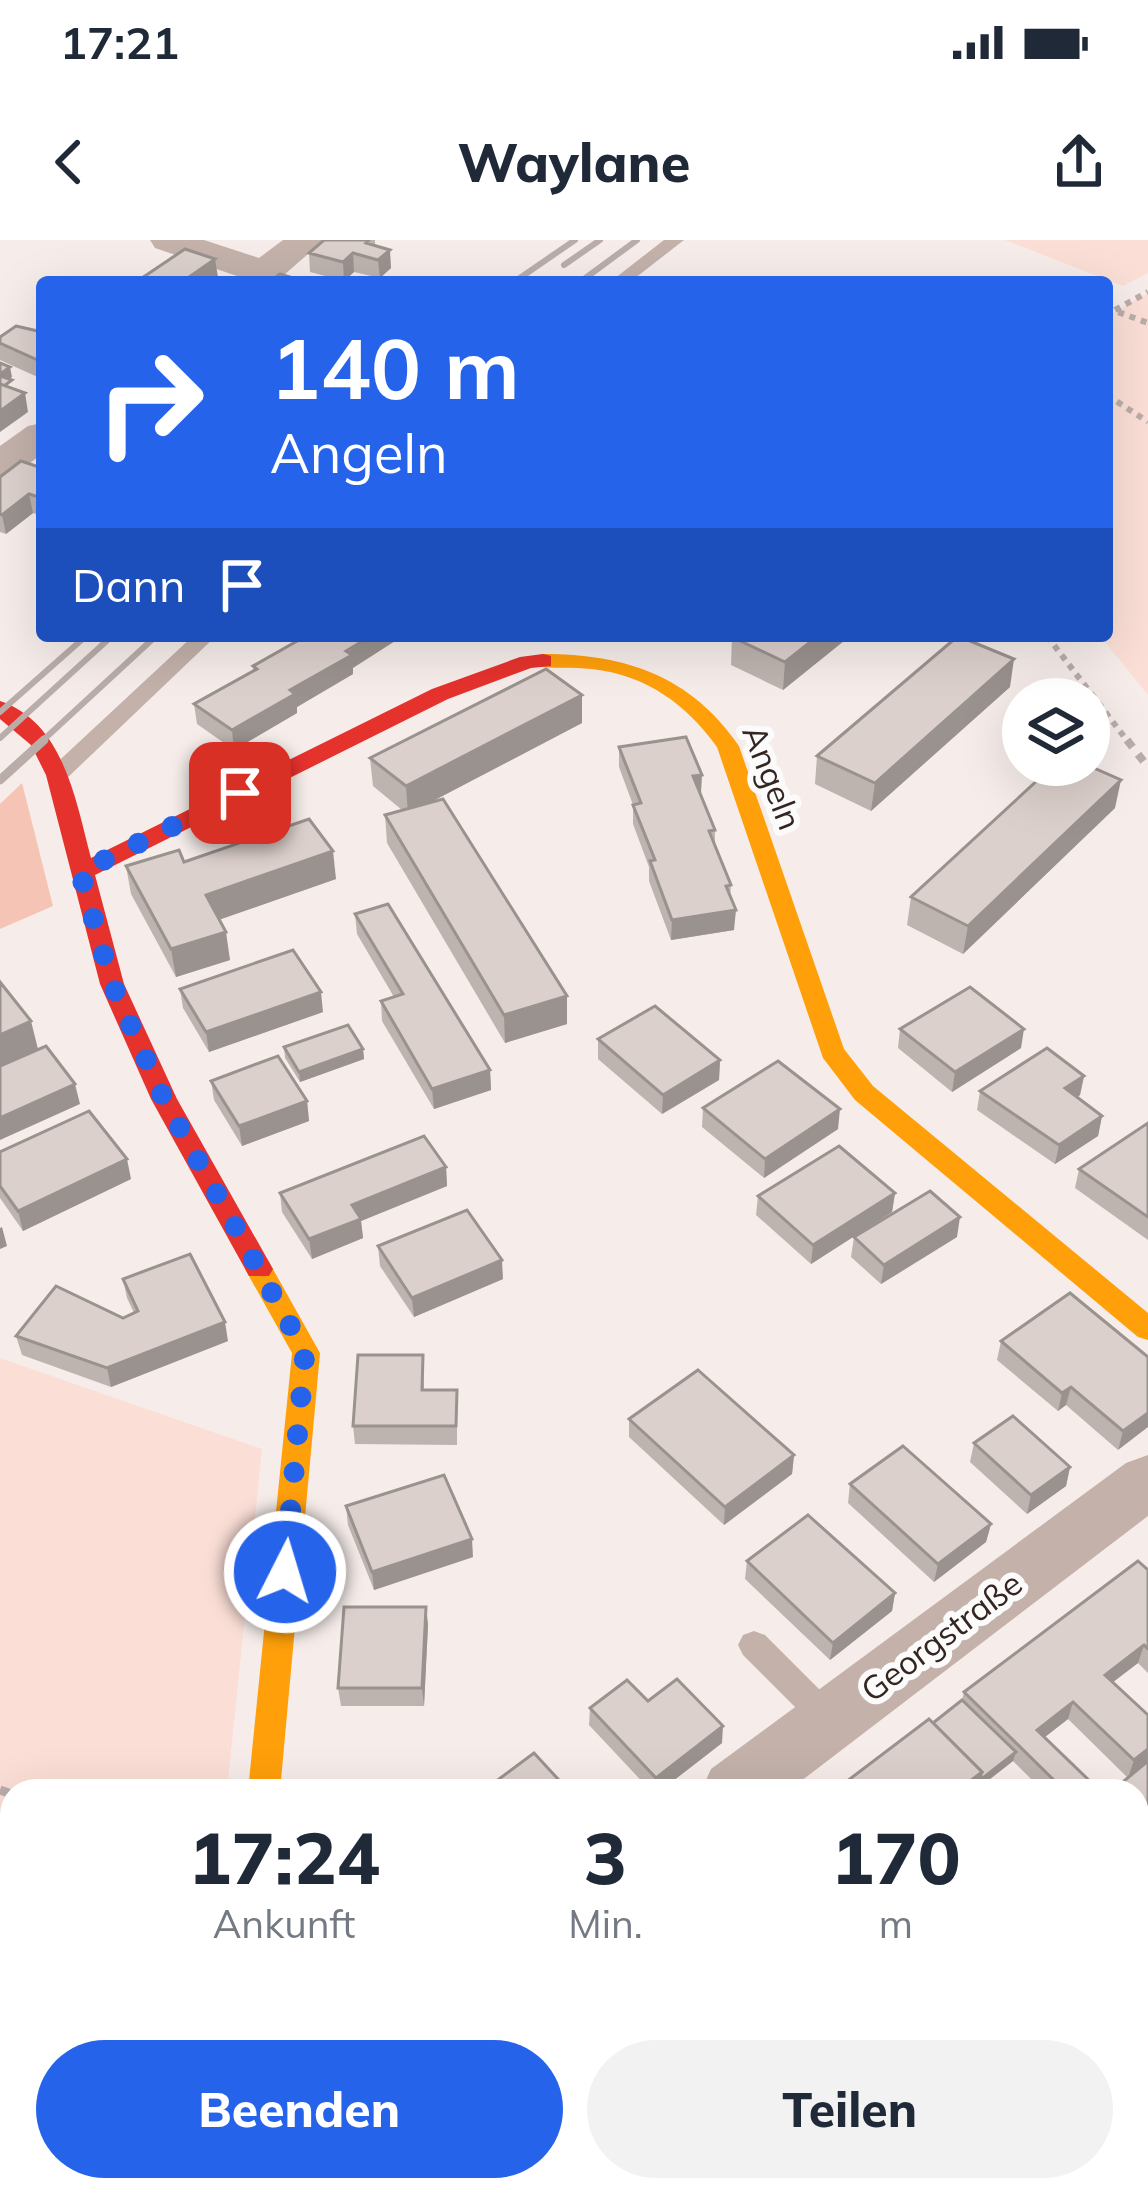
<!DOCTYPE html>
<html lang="de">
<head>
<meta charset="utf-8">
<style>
	body { margin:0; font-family:Mulish,sans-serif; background:#f2f2f3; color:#1f2937; height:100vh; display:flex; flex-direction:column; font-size:45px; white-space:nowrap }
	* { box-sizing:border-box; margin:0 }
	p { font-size:39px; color:#747a83 }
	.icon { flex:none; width:66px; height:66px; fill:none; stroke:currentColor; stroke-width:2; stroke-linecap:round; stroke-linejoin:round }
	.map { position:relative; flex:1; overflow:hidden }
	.side { position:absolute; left:0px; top:1539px; width:1149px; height:423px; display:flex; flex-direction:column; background:#fff; border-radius:36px 36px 0 0; box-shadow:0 12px 48px #0002 }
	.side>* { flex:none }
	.guide { position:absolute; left:36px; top:36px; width:1077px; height:366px; border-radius:12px; box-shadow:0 12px 48px #0002; background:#2563eb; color:#fff; overflow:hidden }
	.tools { position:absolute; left:1002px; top:438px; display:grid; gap:24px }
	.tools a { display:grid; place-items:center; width:108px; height:108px; border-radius:50%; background:#fff; box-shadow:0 12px 48px #0002; font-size:60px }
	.pin { position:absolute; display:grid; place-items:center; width:102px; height:102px; color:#fff; margin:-51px; border-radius:24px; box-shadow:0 6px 18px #0006 }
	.me { position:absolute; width:132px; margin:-66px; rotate:5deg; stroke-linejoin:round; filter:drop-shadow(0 0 9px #0008) }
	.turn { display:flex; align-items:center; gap:42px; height:252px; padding:0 36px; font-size:54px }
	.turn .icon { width:156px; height:156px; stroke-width:2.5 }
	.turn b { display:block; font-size:84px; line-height:102px }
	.then { display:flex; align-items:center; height:114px; padding:0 36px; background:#0003; gap:24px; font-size:45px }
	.eta { display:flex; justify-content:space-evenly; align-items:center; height:204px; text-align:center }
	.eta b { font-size:72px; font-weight:800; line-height:84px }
	.cta { display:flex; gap:24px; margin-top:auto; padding:24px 36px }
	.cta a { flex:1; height:138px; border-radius:72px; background:#2563eb; color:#fff; font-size:48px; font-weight:800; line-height:138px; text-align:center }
	.cta a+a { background:#f2f2f3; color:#1f2937 }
	.status { display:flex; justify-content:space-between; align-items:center; height:84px; padding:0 60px; background:#fff; direction:ltr }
	.status svg { height:33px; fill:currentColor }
	header { display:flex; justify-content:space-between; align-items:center; height:156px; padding:0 36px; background:#fff; font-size:54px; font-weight:800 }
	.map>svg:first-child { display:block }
	.green { fill:#fbdfd6 }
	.forest { fill:#f5c4b5 }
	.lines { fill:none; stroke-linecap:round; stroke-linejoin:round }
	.path-far2 { stroke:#baada9; stroke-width:6; stroke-dasharray:6 6; stroke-linecap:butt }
	.path-far1 { stroke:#baada9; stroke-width:8; stroke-dasharray:9 9; stroke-linecap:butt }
	.path { stroke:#baada9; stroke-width:9; stroke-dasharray:10 10; stroke-linecap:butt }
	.lane { fill:#c3b1aa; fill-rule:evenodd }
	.street { fill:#c3b1aa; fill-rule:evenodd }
	.slow { fill:#ff9f0a; fill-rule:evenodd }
	.jam { fill:#e5322d; fill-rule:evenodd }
	.rail-far1 { stroke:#baada9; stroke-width:6 }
	.rail { stroke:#baada9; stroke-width:9 }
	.wall { fill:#bdb3af }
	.shaded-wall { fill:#9a928f }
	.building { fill:#dcd0cc; stroke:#9a928f; stroke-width:3 }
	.route { stroke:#2563eb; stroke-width:21; stroke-dasharray:0 37.8 }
	.labels { text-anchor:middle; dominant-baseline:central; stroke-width:12; stroke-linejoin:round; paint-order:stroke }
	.street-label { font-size:33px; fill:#342520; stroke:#fbfbfb }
</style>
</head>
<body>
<div class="status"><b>17:21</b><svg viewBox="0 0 49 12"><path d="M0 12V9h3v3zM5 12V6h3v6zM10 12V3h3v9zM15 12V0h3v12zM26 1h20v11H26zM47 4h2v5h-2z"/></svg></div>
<header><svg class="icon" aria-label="back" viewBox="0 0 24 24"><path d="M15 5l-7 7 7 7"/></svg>Waylane<svg class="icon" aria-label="share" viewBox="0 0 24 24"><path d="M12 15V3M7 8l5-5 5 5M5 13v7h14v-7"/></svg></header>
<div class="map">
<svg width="1148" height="1960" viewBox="0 0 1148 1960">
	<rect width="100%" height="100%" fill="#f6edea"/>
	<g class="green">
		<polygon points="1005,0 1148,0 1148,33 1123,46"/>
		<polygon points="1148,53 1148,455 1100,396 1107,396 1107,76"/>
		<polygon points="0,1118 262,1209 227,1551 12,1551 12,1950 185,1950 184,1960 0,1960"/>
	</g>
	<polygon class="forest" points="22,543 53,666 0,689 0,564"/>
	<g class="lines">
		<g class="path-far2">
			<polyline points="1107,68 1148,83"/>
			<polyline points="1115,70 1148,52"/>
			<polyline points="1107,155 1148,182"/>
			<polyline points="1047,396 1129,503"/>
		</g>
		<polyline class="path-far1" points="1127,500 1148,527"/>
		<polyline class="path" points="0,1550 12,1554"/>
		<g class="lane">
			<polygon points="664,0 684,0 630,42 610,42"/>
			<polygon points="193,396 216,396 65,540 49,540 49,530"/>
			<polygon points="754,1391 765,1395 840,1470 845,1480 840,1490 829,1494 818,1490 743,1415 738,1405 743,1395"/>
		</g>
		<g class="street">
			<polygon points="150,0 204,0 259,18 283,0 324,0 276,42 233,42 237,36 155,8"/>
			<polygon points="42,183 42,214 15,234 0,237 0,206 28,186"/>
			<polygon points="1148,1215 1148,1276 788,1551 701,1551 711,1529 1126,1223"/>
			<polygon points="189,1950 265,1950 265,1960 187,1960"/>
		</g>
		<g class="slow">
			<path d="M543,414C626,414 691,436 739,506L844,809L873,846L1148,1073V1100L1138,1097L855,860L823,818L717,507C686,464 646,435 592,429C573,427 554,429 535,426V416Z"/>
			<polygon points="259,1018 269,1022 320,1113 280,1551 248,1551 292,1113 245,1029 249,1022"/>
		</g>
		<path class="jam" d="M543,414L551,416V426L531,428L448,459L95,635L124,744L177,859L273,1029L269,1036H249L151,859L100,744L46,535L31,505L0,479V461C64,482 76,562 91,618L432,449L520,417Z"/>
		<g class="rail-far1">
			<polyline points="564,25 600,0"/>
			<polyline points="514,42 575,0"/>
			<polyline points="580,42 637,0"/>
			<polyline points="0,472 86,396"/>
			<polyline points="0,498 112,396"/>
			<polyline points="40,503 156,396"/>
		</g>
		<polyline class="rail" points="0,540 44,500"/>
	</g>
	<g class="wall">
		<polygon points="324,0 375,0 375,6 391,28 380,38 354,32 344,41 310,32 309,13"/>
		<polygon points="42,92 42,139 0,120 0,97"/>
		<polygon points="42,228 42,276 33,273 6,294 0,292 0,237"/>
		<polygon points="734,396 850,396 783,450 731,425 732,397"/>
		<polygon points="253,426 353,428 353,434 297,467 297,473 234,510 197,484 194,464 253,431"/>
		<polygon points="1010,447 871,571 815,544 817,516"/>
		<polygon points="582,455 582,483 431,562 567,756 567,784 505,803 387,603 385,575 402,570 373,546 370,518"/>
		<polygon points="619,507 701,554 715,590 715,604 731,645 730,658 734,690 671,700 649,641 649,627 633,584 633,565 619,527"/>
		<polygon points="1115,568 963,714 907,685 911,657"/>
		<polygon points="184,622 336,639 220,679 230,720 176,737 131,654 126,626"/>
		<polygon points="355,674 490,830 491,850 434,869 382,781 381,761 394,757 357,694"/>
		<polygon points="180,749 323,772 209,812 183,768"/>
		<polygon points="900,789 1021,808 952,852 898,808"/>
		<polygon points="598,799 720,820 719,840 662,874 598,819"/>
		<polygon points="284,807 363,809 364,819 300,842 285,818"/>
		<polygon points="1084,836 1080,855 1077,857 1102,876 1098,896 1055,924 977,870 980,851"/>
		<polygon points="211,841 307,861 309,881 242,906 214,860"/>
		<polygon points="703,868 838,889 764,938 702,887"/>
		<polygon points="1148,883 1148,1000 1075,948 1079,929"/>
		<polygon points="0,912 131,939 23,991 0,958"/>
		<polygon points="446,927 447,946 361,981 363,998 312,1019 282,972 280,953"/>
		<polygon points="895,953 892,972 811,1024 756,975 758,956"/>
		<polygon points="854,997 957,997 881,1044 851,1017"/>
		<polygon points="378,1006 503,1039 414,1077 380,1026"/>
		<polygon points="123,1039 228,1101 111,1147 22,1115 16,1096 123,1078 134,1073 127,1058"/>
		<polygon points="1001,1101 1148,1117 1118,1210 1066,1165 1058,1171 997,1120"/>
		<polygon points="423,1115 424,1150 457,1150 457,1205 355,1204 353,1186"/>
		<polygon points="629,1179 794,1215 792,1234 724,1285 629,1197"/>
		<polygon points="974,1203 1070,1227 1066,1246 1027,1274 970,1222"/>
		<polygon points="850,1244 991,1284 986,1302 934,1342 848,1263"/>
		<polygon points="346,1266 473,1317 374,1350 348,1285"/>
		<polygon points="747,1321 895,1353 892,1371 830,1420 745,1339"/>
		<polygon points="1148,1330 1148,1433 1138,1423 1113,1442 1148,1475 1148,1592 1142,1596 1148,1602 1148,1763 1137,1752 1137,1551 1128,1538 1068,1479 1045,1497 1097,1548 1096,1551 1043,1551 1013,1521 975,1551 933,1483 962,1460 964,1452"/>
		<polygon points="426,1367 428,1385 424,1466 341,1466 338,1448"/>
		<polygon points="648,1461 722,1503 660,1551 651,1551 589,1485 590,1468"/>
		<polygon points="1148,1793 1148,1918 1137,1907 1137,1804"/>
		<polygon points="1142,1943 1131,1960 1037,1960 1027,1950 1137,1950"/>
		<polygon points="914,1950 933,1950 923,1959"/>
	</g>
	<g class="shaded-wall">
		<polygon points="390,10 391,28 380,38 378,20"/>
		<polygon points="353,13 354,32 344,41 343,22"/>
		<polygon points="215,19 218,37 211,42 182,42"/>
		<polygon points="10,127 12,137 0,145 0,134"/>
		<polygon points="25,153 28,172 0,192 0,171"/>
		<polygon points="29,254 33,273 6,294 2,275"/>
		<polygon points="371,396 403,396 353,428 353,434 297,467 297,473 234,510 232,490"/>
		<polygon points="818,396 850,396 783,450 785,422"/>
		<polygon points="1014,419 1010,447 871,571 875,543"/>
		<polygon points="582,455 582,483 408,574 406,546"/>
		<polygon points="702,535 701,554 693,536"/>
		<polygon points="1121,540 1115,568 963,714 968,686"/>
		<polygon points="333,611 336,639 210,683 206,655"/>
		<polygon points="736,670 734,690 671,700 672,680"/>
		<polygon points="226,692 230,720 176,737 171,709"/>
		<polygon points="321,752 323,772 209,812 206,792"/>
		<polygon points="567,756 567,784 505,803 504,775"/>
		<polygon points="31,781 38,809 0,826 0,795"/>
		<polygon points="1024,789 1021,808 952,852 955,832"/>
		<polygon points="363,809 364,819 300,842 299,832"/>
		<polygon points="720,820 719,840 662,874 663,855"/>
		<polygon points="490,830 491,850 434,869 432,849"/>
		<polygon points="1084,836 1080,855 1061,868 1065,848"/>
		<polygon points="75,844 80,864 0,900 0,878"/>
		<polygon points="307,861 309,881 242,906 239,886"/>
		<polygon points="840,869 838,889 764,938 765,919"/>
		<polygon points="1102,876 1098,896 1055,924 1059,905"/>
		<polygon points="127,919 131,939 23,991 18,971"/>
		<polygon points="446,927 447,946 361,981 363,998 312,1019 309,999 352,965"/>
		<polygon points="895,953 892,972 811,1024 813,1005"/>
		<polygon points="960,977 957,997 881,1044 884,1025"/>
		<polygon points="2,987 7,1006 0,1009 0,988"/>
		<polygon points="502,1020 503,1039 414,1077 412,1058"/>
		<polygon points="225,1082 228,1101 111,1147 107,1128"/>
		<polygon points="1071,1147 1066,1165 1058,1171 1062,1153"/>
		<polygon points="1148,1173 1148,1187 1118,1210 1123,1191"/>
		<polygon points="794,1215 792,1234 724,1285 725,1267"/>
		<polygon points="1070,1227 1066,1246 1027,1274 1031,1255"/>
		<polygon points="991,1284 986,1302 934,1342 938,1324"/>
		<polygon points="472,1299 473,1317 374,1350 372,1332"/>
		<polygon points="895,1353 892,1371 830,1420 833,1403"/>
		<polygon points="426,1367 428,1385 424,1466 422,1448"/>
		<polygon points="1144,1405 1138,1423 1100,1452 1105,1435"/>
		<polygon points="1073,1462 1068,1479 1032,1507 1037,1490"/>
		<polygon points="723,1486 722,1503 660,1551 655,1551 656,1538"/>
		<polygon points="1148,1509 1148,1521 1128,1538 1134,1520"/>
		<polygon points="1016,1512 1013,1521 977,1549 979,1541"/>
		<polygon points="982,1532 977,1549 960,1551 961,1548"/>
		<polygon points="1148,1580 1148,1592 1137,1600 1137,1589"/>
		<polygon points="1142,1943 1131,1960 1124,1960 1134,1950 1137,1950 1137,1947"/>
	</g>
	<g class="building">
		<polygon points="324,0 369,0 366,3 390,10 378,20 353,13 343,22 309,13"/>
		<polygon points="185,9 215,19 182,42 139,40"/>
		<polygon points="280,34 306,42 269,42"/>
		<polygon points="16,86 42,92 42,122 0,103 0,97"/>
		<polygon points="0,123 10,127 0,134"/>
		<polygon points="0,136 12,140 4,146 0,144"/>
		<polygon points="0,144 25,153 0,171"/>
		<polygon points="21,221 42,228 42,258 29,254 2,275 0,274 0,237"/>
		<polygon points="306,396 371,396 346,411 352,415 290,450 295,454 232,490 194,464 257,429 253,426"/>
		<polygon points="734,396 818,396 785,422 732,397"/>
		<polygon points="958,396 1014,419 875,543 817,516"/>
		<polygon points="546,429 582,455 406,546 370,518"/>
		<polygon points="686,497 702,535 693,536 715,590 709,591 731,645 726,646 736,670 672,680 650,621 655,620 633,565 641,563 619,507"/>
		<polygon points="1054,525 1087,525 1121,540 968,686 911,657"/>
		<polygon points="443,559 567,756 504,775 385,575"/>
		<polygon points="309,579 333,611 206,655 226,692 171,709 126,626 179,610 184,622"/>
		<polygon points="388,664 490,830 432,849 381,761 403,754 355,674"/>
		<polygon points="293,710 321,752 206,792 180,749"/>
		<polygon points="0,742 31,781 0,795"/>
		<polygon points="970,747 1024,789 955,832 900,789"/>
		<polygon points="655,766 720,820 663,855 598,799"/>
		<polygon points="348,785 363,809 299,832 284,807"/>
		<polygon points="46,806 75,844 0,878 0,826"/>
		<polygon points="1047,808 1084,836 1065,848 1102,876 1059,905 980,851"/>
		<polygon points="278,816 307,861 239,886 211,841"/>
		<polygon points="778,821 840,869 765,919 703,868"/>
		<polygon points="89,871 127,919 18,971 0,946 0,912"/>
		<polygon points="1148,883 1148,977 1079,929"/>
		<polygon points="424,896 446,927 352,965 361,979 309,999 280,953"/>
		<polygon points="839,906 895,953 813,1005 758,956"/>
		<polygon points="930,951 960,977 884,1025 854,997"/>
		<polygon points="467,970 502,1020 412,1058 378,1006"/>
		<polygon points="190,1014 225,1082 107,1128 16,1096 56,1046 123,1078 138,1071 123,1039"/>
		<polygon points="1070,1053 1148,1117 1148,1173 1123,1191 1071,1147 1062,1153 1001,1101"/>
		<polygon points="358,1115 423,1115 422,1150 457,1150 456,1186 353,1186"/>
		<polygon points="698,1130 794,1215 725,1267 629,1179"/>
		<polygon points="1013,1176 1070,1227 1031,1255 974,1203"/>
		<polygon points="903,1206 991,1284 938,1324 850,1244"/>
		<polygon points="444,1235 472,1299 372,1332 346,1266"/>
		<polygon points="808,1275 895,1353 833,1403 747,1321"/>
		<polygon points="1138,1321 1148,1330 1148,1409 1144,1405 1105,1435 1148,1475 1148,1509 1134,1520 1073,1462 1037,1490 1097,1548 1093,1551 1065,1551 964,1452"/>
		<polygon points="344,1367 426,1367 422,1448 338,1448"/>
		<polygon points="677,1439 723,1486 656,1538 590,1468 627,1440 648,1461"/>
		<polygon points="962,1460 1016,1512 979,1541 982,1532 933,1483"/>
		<polygon points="929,1479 982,1532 961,1548 963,1551 834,1551"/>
		<polygon points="534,1513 569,1551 483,1551"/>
		<polygon points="1148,1521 1148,1580 1137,1589 1137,1551 1112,1551"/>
		<polygon points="1139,1593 1148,1602 1148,1630 1137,1619 1137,1594"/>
		<polygon points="1137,1619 1148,1630 1148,1740 1137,1730 1137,1700 1143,1694 1137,1688"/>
		<polygon points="1148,1793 1148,1896 1137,1885 1137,1804"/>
		<polygon points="321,1950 408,1950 415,1960 309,1960"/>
		<polygon points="823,1950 878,1950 887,1960 828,1960 821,1952"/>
		<polygon points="1046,1950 1134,1950 1124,1960 1056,1960"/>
	</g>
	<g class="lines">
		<polyline class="route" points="240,553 80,632 112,744 164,859 305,1112 285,1332"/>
	</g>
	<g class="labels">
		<g class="street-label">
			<text transform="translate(773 537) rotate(69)">Angeln</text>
			<text transform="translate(941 1396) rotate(-37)">Georgstraße</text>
		</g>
	</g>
</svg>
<div class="tools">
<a><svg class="icon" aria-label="layers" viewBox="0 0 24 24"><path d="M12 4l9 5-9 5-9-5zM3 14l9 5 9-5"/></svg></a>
</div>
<div class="pin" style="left:240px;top:553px;background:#d93025"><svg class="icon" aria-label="arrive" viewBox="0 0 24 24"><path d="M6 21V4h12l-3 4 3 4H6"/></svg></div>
<svg class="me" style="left:285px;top:1332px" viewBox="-20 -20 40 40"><circle r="17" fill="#2563eb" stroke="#fff" stroke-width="3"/><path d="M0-11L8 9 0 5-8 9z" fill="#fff"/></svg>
<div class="guide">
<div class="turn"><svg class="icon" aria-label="right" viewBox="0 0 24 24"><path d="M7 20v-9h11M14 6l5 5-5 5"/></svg><div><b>140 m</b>Angeln</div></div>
<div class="then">Dann<svg class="icon" aria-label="arrive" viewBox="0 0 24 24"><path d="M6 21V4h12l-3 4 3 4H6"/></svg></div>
</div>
<section class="side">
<div class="eta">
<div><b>17:24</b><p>Ankunft</p></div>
<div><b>3</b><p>Min.</p></div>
<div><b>170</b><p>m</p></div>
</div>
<div class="cta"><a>Beenden</a><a>Teilen</a></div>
</section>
</div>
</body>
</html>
